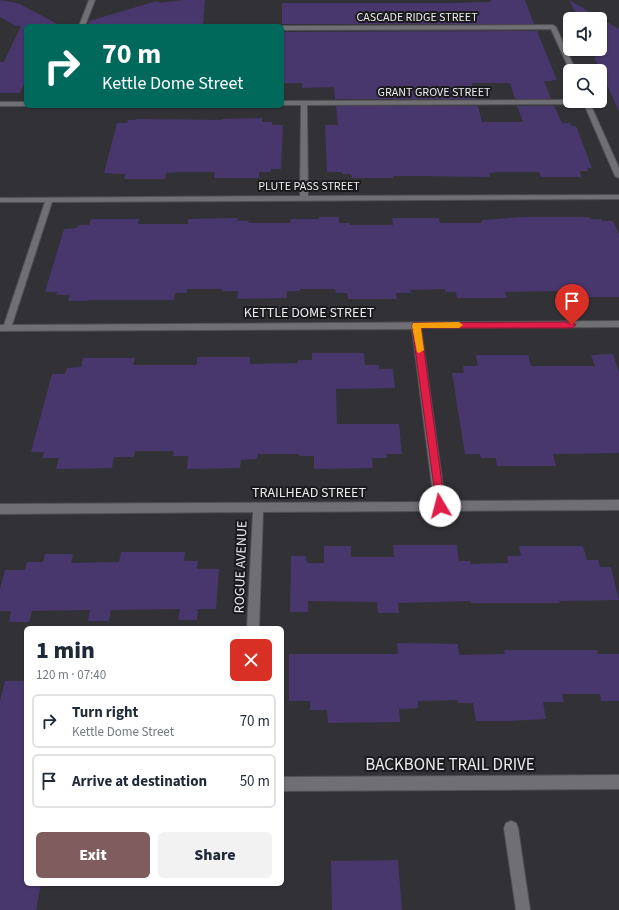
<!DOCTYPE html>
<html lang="en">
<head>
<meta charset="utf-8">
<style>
	body { margin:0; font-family:"Source Sans 3",sans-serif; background:#f2f2f3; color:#1f2937; height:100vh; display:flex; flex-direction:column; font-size:15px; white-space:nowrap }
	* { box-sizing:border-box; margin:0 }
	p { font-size:13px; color:#747a83 }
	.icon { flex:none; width:22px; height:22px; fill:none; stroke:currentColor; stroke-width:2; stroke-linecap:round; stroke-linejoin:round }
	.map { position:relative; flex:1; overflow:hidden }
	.details { position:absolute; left:24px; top:626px; width:260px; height:260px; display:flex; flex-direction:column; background:#fff; border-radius:6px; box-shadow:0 1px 3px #0004 }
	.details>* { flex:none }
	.top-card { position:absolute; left:24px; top:24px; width:260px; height:84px; border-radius:6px; box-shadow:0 1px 3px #0004; background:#00695c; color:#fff; overflow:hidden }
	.controls { position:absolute; left:563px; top:12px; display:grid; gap:8px }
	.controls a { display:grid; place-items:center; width:44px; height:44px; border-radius:6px; background:#fff; box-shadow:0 1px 3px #0004; font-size:20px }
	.pin { position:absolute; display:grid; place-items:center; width:34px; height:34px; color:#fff; margin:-41px -17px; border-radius:50% 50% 50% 0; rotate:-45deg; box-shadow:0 0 4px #0007 }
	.pin .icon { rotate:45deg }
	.me { position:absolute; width:44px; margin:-22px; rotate:352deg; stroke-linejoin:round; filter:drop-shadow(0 0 3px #0008) }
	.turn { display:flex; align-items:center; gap:14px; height:84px; padding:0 12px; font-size:18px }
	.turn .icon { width:52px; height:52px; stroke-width:2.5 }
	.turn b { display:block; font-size:28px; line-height:34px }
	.round { display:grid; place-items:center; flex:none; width:42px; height:42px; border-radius:6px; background:#f2f2f3 }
	.overview { display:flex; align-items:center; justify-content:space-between; height:68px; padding:0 12px }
	h1 { font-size:24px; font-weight:800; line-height:30px }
	.primary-button { display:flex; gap:8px; margin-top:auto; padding:8px 12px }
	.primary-button a { flex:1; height:46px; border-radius:6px; background:#7f5d5e; color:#fff; font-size:16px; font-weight:800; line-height:46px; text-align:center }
	.primary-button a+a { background:#f2f2f3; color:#1f2937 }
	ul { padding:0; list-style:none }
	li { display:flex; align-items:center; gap:12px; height:54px; margin:0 8px 6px; padding:0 4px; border:2px solid #e0e1e3; border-radius:6px }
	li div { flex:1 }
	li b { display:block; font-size:15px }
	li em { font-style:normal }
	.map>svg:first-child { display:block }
	.building { fill:#48376d }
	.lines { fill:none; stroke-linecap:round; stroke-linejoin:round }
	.street-casing { stroke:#504f53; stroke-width:2 }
	.street { fill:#706f74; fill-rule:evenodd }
	.route { fill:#e11d48; stroke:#92132f }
	.slow { fill:#f59e0b }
	.labels { text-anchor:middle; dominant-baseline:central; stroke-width:4; stroke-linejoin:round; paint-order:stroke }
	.far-street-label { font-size:12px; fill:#ebeaed; stroke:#1a1a1c }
	.street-label { font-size:14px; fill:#ebeaed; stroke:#1a1a1c }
	.near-street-label { font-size:17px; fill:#ebeaed; stroke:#1a1a1c }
</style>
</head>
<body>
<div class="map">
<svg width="619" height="910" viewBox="0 0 619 910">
	<rect width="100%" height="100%" fill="#323136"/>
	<g class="building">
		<polygon points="0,0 20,4 61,26 26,26 26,79 20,93 0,93 0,62 4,62 21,26 16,26 0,17"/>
		<polygon points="182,0 205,0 203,26 89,26 89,21 157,1 160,3"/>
		<polygon points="490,0 525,0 534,24 282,24 282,3 456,3 491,2"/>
		<polygon points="569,0 619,29 619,111 594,57 596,57 594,53 597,53 595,49 600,49 600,19 579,19"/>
		<polygon points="537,31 557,80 552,80 553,81 544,81 551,99 515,99 510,83 472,83 476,99 335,99 334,87 302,88 302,83 282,83 282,32"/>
		<polygon points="336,106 478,106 482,122 523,122 517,106 554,106 562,123 570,123 571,126 576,126 592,168 587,168 588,171 579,171 582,177 541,177 539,172 500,172 489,173 490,177 420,176 393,176 394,178 352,178 351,174 342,174 342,172 327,172 325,125 338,125"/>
		<polygon points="262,118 262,122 272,122 272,125 283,125 281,169 271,169 271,172 259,172 259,178 214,178 215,172 179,172 166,173 165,179 124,179 125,174 104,173 117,123 127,123 128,120 136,120 136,119 222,120 222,119"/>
		<polygon points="319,217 339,217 339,223 350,223 350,225 393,225 392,218 439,218 440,223 482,223 482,220 522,217 589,217 590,219 601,219 602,221 613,221 619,234 619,297 570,297 569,292 556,291 505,292 507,298 457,298 456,292 445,292 445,289 410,290 411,293 396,293 397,299 348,299 347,293 336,293 335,289 300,289 300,291 287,291 287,298 237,299 238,291 222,291 222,289 187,289 187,293 175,293 174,300 89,300 88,301 68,301 70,295 56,295 57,292 45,292 64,229 77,228 78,225 89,225 91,219 139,219 138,224 188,224 188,219 238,218 237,221 248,221 249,223 290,223 291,219 319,219"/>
		<polygon points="312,353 364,353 365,365 379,365 379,369 393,369 395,388 336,389 337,424 399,424 402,454 386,454 387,458 372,458 373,468 314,469 314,456 299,456 299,454 258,454 257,459 241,460 240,468 187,469 188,456 173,456 174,451 135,451 134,457 114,457 112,468 56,469 59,458 42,458 44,452 31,452 52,374 65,374 67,368 81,367 83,358 135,358 133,365 197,365 197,357 250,357 250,364 298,363 298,360 312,360"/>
		<polygon points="613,354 619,372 619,453 553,454 556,466 497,466 496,458 481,458 480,454 465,454 452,373 464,373 463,366 478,366 476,355 528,355 531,366 595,366 591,355"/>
		<polygon points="393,545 457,545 459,561 470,561 470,564 508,563 507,556 521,556 519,546 583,546 587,560 598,560 600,567 611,567 619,600 559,601 560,603 471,603 470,601 398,603 399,613 378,613 377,602 308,601 308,612 290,612 291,556 306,556 307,563 324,563 324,546 351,546 351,557 394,557"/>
		<polygon points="121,552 185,552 184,561 198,561 197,569 219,569 216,609 198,609 197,620 178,620 180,609 111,610 109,621 88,621 90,610 32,611 29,622 9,622 11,611 0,611 0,589 5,570 25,570 27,562 43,562 45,554 73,554 71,563 119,562"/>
		<polygon points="397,643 458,644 459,655 505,654 504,650 597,650 598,654 619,654 619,701 601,701 600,694 562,694 564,702 543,702 546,719 507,721 476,721 473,703 458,703 457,700 418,701 418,708 399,709 400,722 328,723 327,710 310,710 310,701 289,701 289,654 398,654"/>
		<polygon points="5,681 26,681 26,884 41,884 36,910 0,910 0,701"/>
		<polygon points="398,860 402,910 332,910 331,861"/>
	</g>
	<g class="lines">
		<defs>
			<g id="street">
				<polygon points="89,0 95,0 85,26 79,26"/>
				<polygon points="553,25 556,27 576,71 570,71 551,29 282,30 282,26"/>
				<polygon points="570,100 589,101 619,168 619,178 615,176 584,104 307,105 308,196 619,195 619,199 52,202 12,325 619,321 619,327 421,328 445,501 619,500 619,510 263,512 259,628 247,628 253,512 0,514 0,504 434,502 412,329 0,331 0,325 4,325 45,202 0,202 0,198 300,196 301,105 282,105 282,101"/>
				<rect x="0" y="102" width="26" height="4"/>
				<polygon points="619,775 619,789 282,791 282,777"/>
				<polygon points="511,821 516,823 518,828 530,910 516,910 504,828 506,823"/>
			</g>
		</defs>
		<use href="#street" class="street-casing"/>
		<use href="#street" class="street"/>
	</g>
	<polygon class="route" points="572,322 576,325 572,328 421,328 445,506 444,509 440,510 437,509 412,326 413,323"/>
	<polygon class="slow" points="459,322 463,325 459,328 421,328 424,350 419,353 417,352 412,326 413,323"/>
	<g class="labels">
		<g class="far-street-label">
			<text x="417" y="17">CASCADE RIDGE STREET</text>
			<text x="434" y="92">GRANT GROVE STREET</text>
			<text x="309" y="186">PLUTE PASS STREET</text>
		</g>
		<g class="street-label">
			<text x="309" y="313">KETTLE DOME STREET</text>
			<text x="309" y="493">TRAILHEAD STREET</text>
			<text transform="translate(241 567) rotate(-88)">ROGUE AVENUE</text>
		</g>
		<g class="near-street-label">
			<text x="450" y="765">BACKBONE TRAIL DRIVE</text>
		</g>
	</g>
</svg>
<div class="controls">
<a><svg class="icon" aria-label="sound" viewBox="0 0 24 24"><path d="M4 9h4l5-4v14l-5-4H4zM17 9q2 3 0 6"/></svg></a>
<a><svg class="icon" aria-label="search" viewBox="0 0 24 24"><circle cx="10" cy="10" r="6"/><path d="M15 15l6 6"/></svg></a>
</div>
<div class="pin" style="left:572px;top:325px;background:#d93025"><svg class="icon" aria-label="arrive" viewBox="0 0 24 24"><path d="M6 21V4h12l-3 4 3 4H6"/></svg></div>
<svg class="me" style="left:440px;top:506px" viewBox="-20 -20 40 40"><circle r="19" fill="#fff"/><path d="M0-13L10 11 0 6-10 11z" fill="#e11d48"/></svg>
<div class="top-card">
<div class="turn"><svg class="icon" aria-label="right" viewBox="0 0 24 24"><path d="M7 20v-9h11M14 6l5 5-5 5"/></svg><div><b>70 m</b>Kettle Dome Street</div></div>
</div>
<section class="details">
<div class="overview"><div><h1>1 min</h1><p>120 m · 07:40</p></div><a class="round" style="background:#d93025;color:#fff"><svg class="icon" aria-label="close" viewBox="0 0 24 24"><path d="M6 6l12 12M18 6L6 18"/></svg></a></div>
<ul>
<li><svg class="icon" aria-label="right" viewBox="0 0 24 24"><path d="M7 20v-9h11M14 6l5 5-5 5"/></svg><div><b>Turn right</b><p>Kettle Dome Street</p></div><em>70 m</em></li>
<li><svg class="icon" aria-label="arrive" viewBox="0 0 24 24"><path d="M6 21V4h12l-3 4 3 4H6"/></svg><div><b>Arrive at destination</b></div><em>50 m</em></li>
</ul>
<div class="primary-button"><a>Exit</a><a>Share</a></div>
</section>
</div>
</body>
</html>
